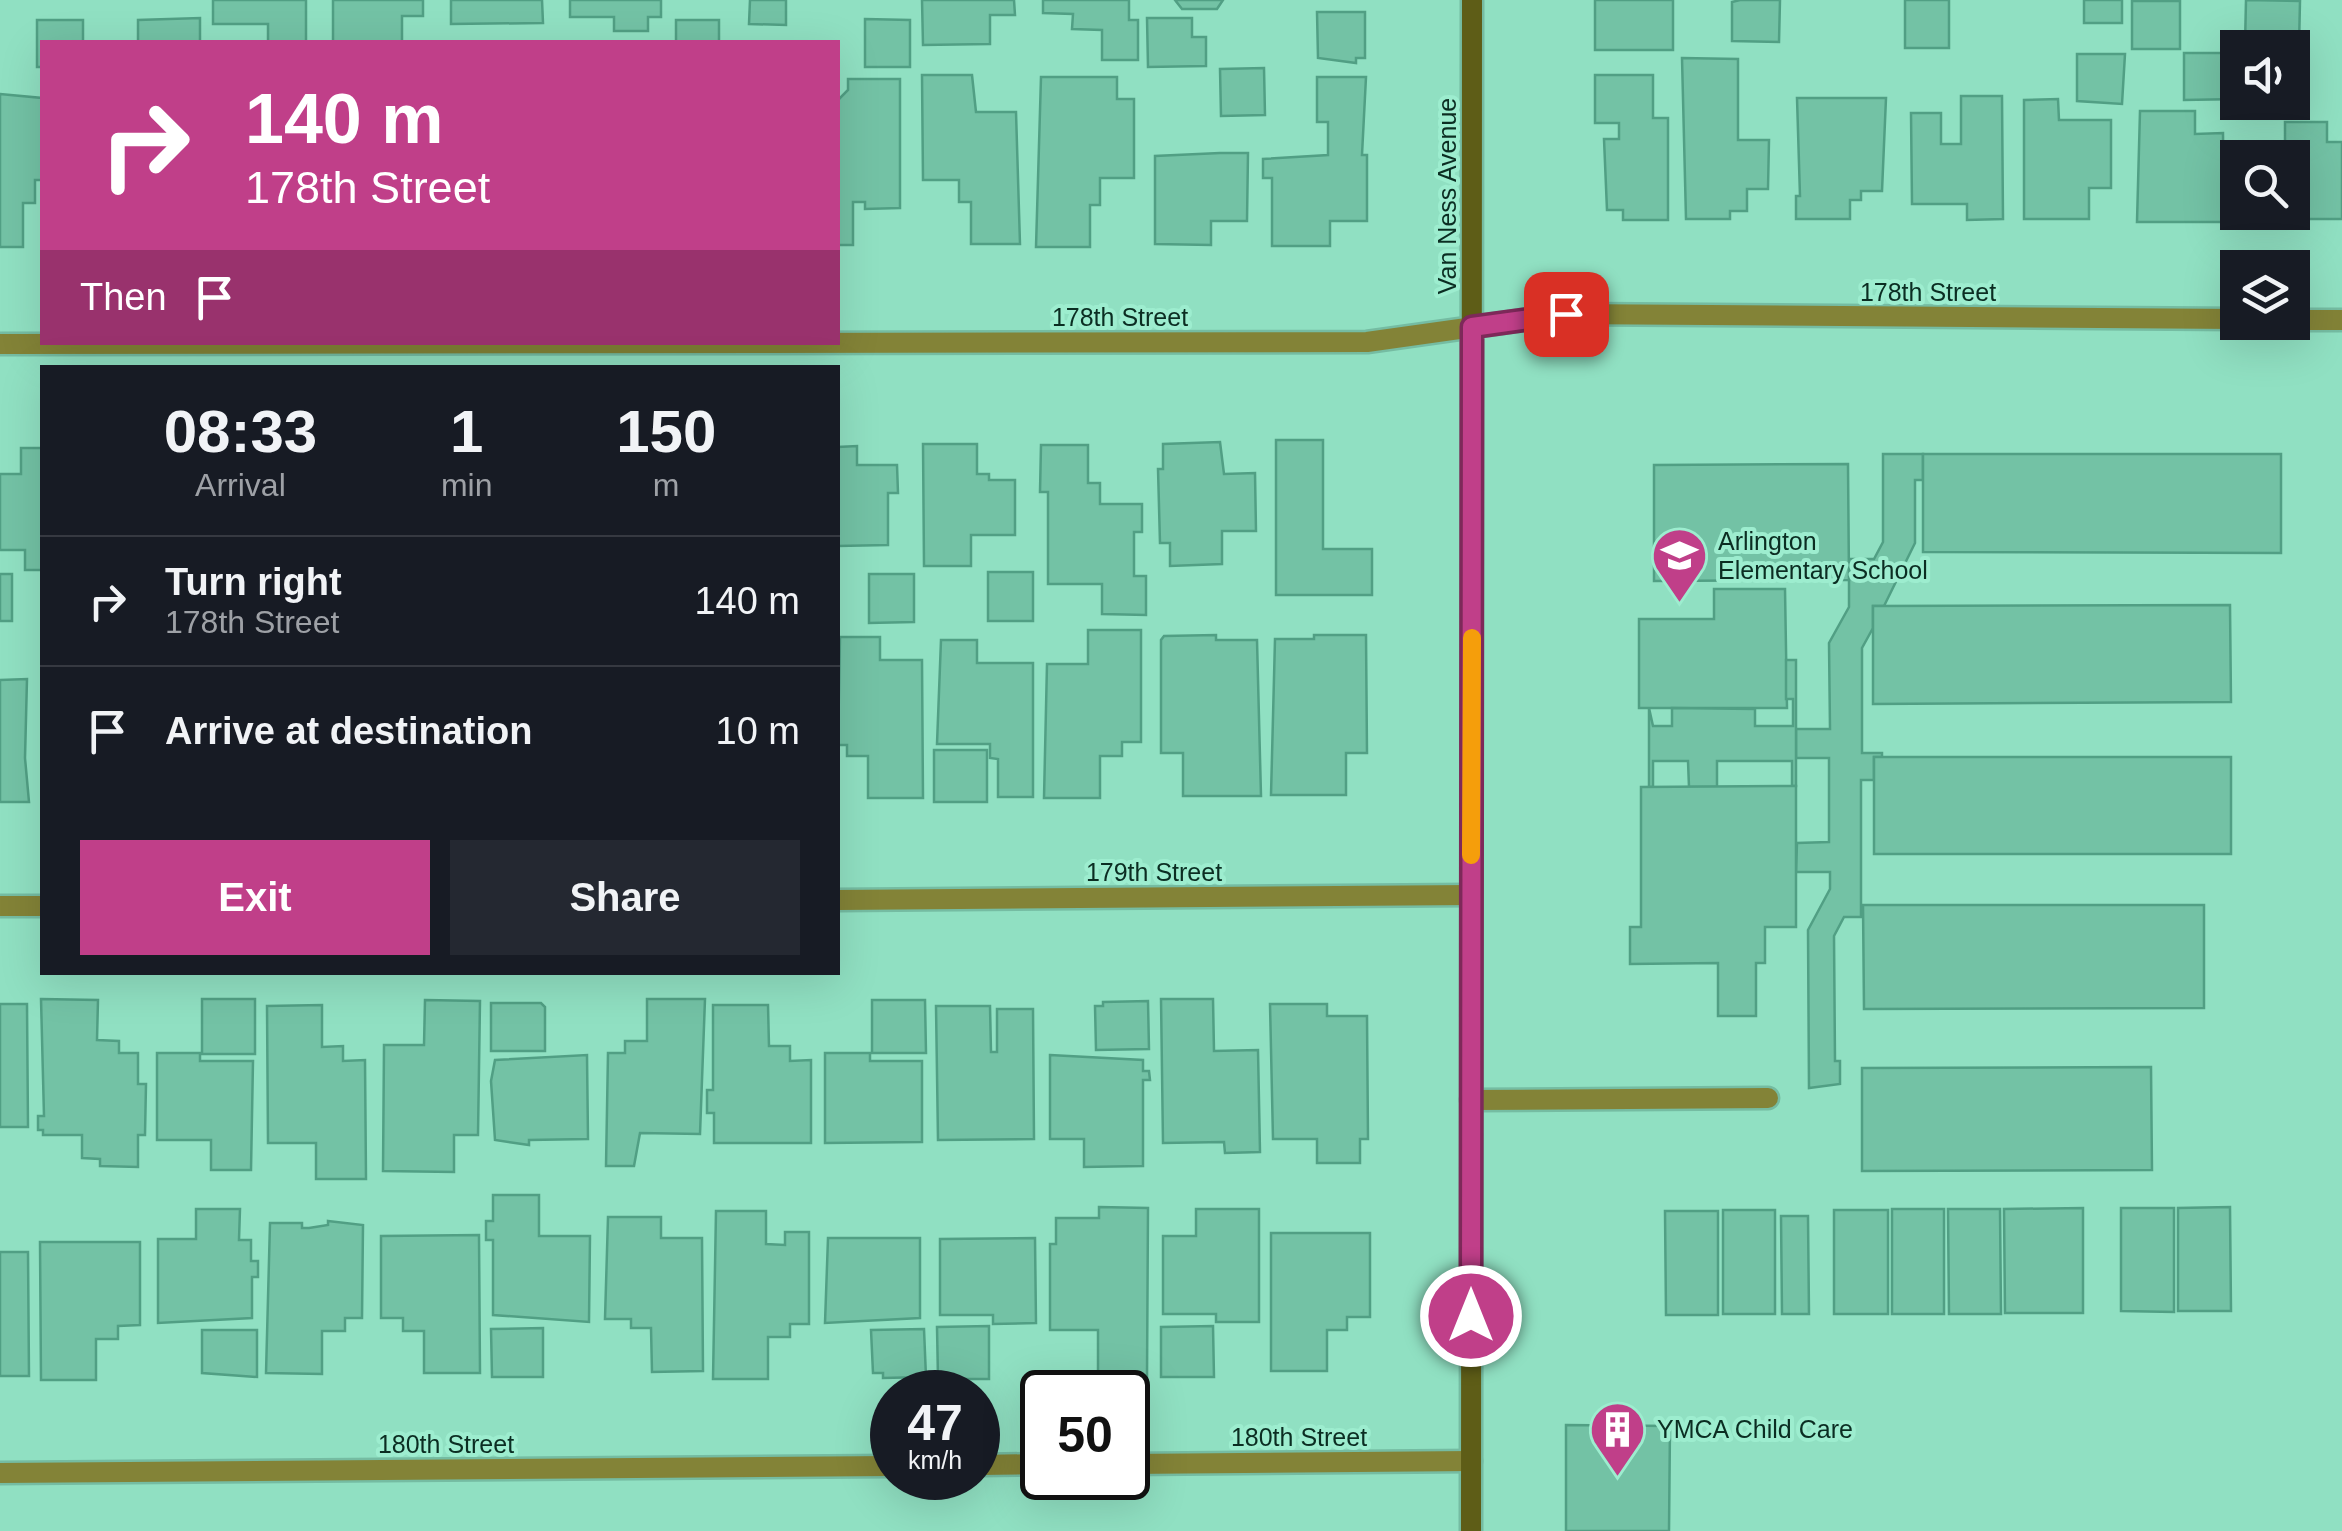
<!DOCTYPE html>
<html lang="en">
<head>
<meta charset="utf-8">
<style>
	body { margin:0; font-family:Helvetica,sans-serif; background:#242831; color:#f1f3f6; height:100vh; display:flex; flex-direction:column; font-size:38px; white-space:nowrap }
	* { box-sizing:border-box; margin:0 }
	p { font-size:32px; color:#9ea1a6 }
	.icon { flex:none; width:55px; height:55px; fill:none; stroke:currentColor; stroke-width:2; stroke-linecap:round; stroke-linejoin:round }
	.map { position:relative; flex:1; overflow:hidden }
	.details { position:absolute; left:40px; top:365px; width:800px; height:610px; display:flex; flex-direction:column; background:#171b24; border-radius:0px; box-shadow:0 10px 40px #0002 }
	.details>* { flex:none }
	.hud { position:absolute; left:40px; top:40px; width:800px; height:305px; border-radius:0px; box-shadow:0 10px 40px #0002; background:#c03f89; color:#fff; overflow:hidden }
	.controls { position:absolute; left:2220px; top:30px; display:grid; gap:20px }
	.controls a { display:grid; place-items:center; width:90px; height:90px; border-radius:0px; background:#171b24; box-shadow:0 10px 40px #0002; font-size:50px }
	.speed { position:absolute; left:870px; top:1370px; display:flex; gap:20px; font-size:50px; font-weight:700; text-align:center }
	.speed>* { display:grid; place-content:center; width:130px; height:130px; border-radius:50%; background:#171b24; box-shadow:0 10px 40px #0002; line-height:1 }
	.speed small { font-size:25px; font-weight:400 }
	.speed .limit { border:5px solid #111; border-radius:15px; background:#fff; color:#111 }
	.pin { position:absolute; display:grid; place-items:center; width:85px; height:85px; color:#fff; margin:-42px; border-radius:20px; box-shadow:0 5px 15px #0006 }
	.me { position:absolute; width:110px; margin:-55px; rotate:0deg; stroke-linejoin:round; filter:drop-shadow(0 0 8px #0008) }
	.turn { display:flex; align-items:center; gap:35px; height:210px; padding:0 40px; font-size:45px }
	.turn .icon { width:130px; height:130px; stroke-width:2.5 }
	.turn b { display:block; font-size:70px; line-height:85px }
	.then { display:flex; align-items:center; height:95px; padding:0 40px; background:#0003; gap:20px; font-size:38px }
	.eta { display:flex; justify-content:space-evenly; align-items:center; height:170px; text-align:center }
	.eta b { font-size:60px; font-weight:700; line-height:70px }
	.button { display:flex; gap:20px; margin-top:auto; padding:20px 40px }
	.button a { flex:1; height:115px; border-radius:0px; background:#c03f89; color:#fff; font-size:40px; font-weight:700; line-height:115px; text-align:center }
	.button a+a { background:#242831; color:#f1f3f6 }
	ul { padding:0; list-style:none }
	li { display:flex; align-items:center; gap:30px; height:130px; padding:0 40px; border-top:2px solid #363941 }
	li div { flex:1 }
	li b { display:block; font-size:38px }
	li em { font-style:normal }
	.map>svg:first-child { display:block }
	.building { fill:#73c2a5; stroke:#519f84; stroke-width:2.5 }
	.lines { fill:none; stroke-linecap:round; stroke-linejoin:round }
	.lane-casing { stroke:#75bca2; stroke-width:25 }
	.street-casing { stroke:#75bca2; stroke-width:25 }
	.secondary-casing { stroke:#75bca2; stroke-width:25 }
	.lane { stroke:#838337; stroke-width:20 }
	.street { stroke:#838337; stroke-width:20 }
	.secondary { stroke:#5e5d17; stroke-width:20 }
	.route-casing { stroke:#7d2959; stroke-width:25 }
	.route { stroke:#c03f89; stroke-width:18 }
	.slow { stroke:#f59e0b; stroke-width:18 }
	.labels { text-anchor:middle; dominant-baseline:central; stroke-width:8; stroke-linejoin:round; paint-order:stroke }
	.street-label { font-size:25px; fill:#0b2d22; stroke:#9dedcf }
	.poi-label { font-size:25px; fill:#0b2d22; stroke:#9dedcf; text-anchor:start }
</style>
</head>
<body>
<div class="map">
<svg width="2342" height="1531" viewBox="0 0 2342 1531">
	<rect width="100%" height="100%" fill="#90e0c2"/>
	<g class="building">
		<polygon points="213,0 306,0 306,42 268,42 268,24 213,24"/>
		<polygon points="333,0 423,0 423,16 402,16 402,42 333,42"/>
		<polygon points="451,0 542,0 543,23 451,24"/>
		<polygon points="570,0 661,0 661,17 648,17 648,31 614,31 614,17 570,17"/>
		<polygon points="750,0 786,0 786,25 749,24"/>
		<polygon points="922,0 1014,0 1015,15 990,15 990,44 923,45"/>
		<polygon points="1043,0 1129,0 1129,20 1138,20 1138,60 1102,60 1102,30 1072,29 1073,14 1043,13"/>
		<polygon points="1175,0 1223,0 1217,9 1182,9"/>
		<rect x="1595" y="0" width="78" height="50"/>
		<polygon points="1740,0 1780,0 1779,42 1732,41 1732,2"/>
		<rect x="1905" y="0" width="44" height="48"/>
		<rect x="2084" y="0" width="38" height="23"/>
		<polygon points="2246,0 2300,1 2299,46 2245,45"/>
		<rect x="2132" y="1" width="48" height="48"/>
		<polygon points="1317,12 1365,12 1365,58 1356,58 1356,63 1318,58"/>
		<polygon points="200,18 200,42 138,42 138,20"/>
		<polygon points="1147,18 1192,18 1192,37 1206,37 1206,66 1148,67"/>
		<polygon points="865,19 910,20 910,67 865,67"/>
		<polygon points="37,20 83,20 83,42 42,42 42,67 37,67"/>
		<rect x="676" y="20" width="43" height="22"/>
		<polygon points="2184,53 2238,53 2238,99 2184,100"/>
		<polygon points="2077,54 2125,54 2122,104 2077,101"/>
		<polygon points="1682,58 1738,59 1738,140 1769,140 1768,189 1747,189 1747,211 1730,211 1730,219 1686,219"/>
		<polygon points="1264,68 1265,115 1221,116 1220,69"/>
		<polygon points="922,75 972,75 976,112 1016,112 1020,244 971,244 971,202 959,202 959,180 923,180"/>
		<polygon points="1595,75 1653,75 1653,118 1668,118 1668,220 1623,220 1623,210 1607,210 1604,139 1619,139 1619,123 1595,123"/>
		<polygon points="1041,77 1117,77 1117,99 1134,99 1134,178 1100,178 1100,205 1090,205 1090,247 1036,247"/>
		<polygon points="1317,77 1366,77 1362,155 1367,155 1367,221 1330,221 1330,246 1272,246 1272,178 1263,178 1263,159 1328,155 1328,122 1317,122"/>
		<polygon points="848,79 900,79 900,208 865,209 865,202 853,202 853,245 838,245 838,100 848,90"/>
		<polygon points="0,94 42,98 42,180 35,180 35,203 23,203 23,247 0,247"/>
		<polygon points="1961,96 2002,96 2003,219 1967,220 1967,204 1912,204 1911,113 1941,113 1941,144 1961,144"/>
		<polygon points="1797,98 1886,98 1882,191 1861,191 1861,200 1850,200 1850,219 1796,219 1796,196 1800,196"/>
		<polygon points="2058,99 2059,120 2111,120 2111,188 2089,188 2089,219 2024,219 2024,100"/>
		<polygon points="2140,111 2195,111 2195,134 2223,133 2224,222 2137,222"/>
		<polygon points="2285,122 2327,122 2327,142 2342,142 2342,219 2306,219 2306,204 2292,204 2292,158 2251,158 2251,143 2285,143"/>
		<polygon points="1220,153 1248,153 1247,221 1211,221 1211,245 1155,244 1155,156"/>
		<polygon points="1276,440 1323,440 1323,549 1372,549 1372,595 1276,595"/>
		<polygon points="1220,442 1224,474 1255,473 1256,531 1222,531 1222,564 1170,566 1170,543 1160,543 1158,469 1163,469 1163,444"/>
		<polygon points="923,444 977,444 977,474 989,474 989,480 1015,480 1015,535 971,535 971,566 924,566"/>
		<polygon points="1041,445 1088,445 1088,483 1100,483 1100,504 1142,504 1142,532 1134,532 1134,576 1146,576 1146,615 1102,614 1102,584 1048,584 1048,492 1040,492"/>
		<polygon points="857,446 857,465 897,465 898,493 888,493 888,545 838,546 838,447"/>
		<polygon points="21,448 42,448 42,570 25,570 25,550 0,550 0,474 21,474"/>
		<polygon points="1883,454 1923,454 1923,480 1915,480 1915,543 1884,606 1873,606 1873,628 1862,648 1862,753 1882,753 1882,757 1874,757 1874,780 1861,780 1861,917 1844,917 1834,936 1835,1061 1840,1061 1840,1084 1809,1088 1808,930 1830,889 1830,872 1796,872 1797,843 1829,842 1829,758 1796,758 1796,729 1830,729 1829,643 1849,607 1849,559 1874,559 1883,542"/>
		<polygon points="1923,454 2281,454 2281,553 1923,552"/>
		<polygon points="1848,464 1849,580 1654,581 1654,465"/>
		<rect x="988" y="572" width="45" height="49"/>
		<rect x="0" y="574" width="12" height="47"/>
		<polygon points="869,574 914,574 914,622 869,623"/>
		<polygon points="1714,589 1785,589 1787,708 1639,708 1639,619 1714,619"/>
		<polygon points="2230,605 2231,702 1873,704 1873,606"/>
		<polygon points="1088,630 1141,630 1141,742 1122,742 1122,756 1100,756 1100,798 1044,798 1047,664 1088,664"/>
		<polygon points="1216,635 1216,640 1257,640 1261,796 1183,796 1183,753 1161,753 1161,640 1164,636"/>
		<polygon points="1314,635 1366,635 1367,753 1346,753 1346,795 1271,795 1275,639 1314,639"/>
		<polygon points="840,637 880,637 880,660 922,660 923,798 868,798 868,756 847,756 847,745 838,745"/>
		<polygon points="941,640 977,640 977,663 1033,663 1033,797 998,797 998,759 990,758 990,744 937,744"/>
		<polygon points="1786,660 1796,660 1796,786 1792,786 1792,761 1717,761 1717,787 1689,787 1688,761 1653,761 1653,787 1649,787 1649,708 1653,726 1672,726 1672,708 1755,709 1755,726 1793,726 1793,699 1786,699"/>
		<polygon points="27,679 25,758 29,802 0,802 0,680"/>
		<rect x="934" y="750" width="53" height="52"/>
		<rect x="1874" y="757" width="357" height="97"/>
		<polygon points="1796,786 1796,927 1765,927 1765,963 1756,963 1756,1016 1718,1016 1718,963 1630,964 1630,927 1641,927 1641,787"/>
		<polygon points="1863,905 2204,905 2204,1008 1864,1009"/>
		<polygon points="41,999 98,1000 97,1040 119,1041 119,1053 138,1053 138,1084 146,1084 145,1135 138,1135 138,1167 100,1166 100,1159 82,1158 82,1135 43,1135 43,1130 38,1130 38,1116 44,1116"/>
		<rect x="202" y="999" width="53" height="55"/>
		<polygon points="647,999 705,999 700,1134 640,1133 634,1166 606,1166 608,1053 625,1053 625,1041 647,1041"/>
		<polygon points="1161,999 1213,999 1214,1051 1258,1050 1260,1152 1225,1153 1224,1142 1163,1143"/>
		<polygon points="425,1000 480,1001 478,1135 454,1135 454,1172 383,1171 384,1045 424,1045"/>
		<polygon points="872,1000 925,1000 926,1053 872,1053"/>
		<polygon points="1148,1001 1149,1049 1096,1050 1095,1006 1103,1006 1103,1002"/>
		<polygon points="491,1003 541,1003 545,1007 545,1051 491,1051"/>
		<polygon points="0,1004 27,1004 28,1127 0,1127"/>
		<polygon points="1270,1004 1327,1004 1327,1016 1367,1016 1368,1139 1360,1139 1360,1163 1317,1163 1317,1139 1273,1139"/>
		<polygon points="322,1005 322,1047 343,1046 343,1061 365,1060 366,1179 316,1179 316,1143 268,1143 267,1006"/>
		<polygon points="713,1005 768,1005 769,1046 790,1046 790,1061 811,1060 811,1143 714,1143 714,1113 707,1113 707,1090 713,1090"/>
		<polygon points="936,1006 990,1006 991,1052 997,1052 997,1009 1033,1009 1034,1139 938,1140"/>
		<polygon points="157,1053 200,1053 200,1061 253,1061 251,1170 211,1170 211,1140 157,1140"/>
		<polygon points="825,1053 870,1053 870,1061 922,1061 922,1142 825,1143"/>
		<polygon points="587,1055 588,1139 529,1140 529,1145 495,1140 491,1081 495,1060"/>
		<polygon points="1050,1055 1143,1060 1143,1071 1149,1071 1150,1080 1143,1080 1143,1166 1084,1167 1084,1139 1050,1139"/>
		<polygon points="2151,1067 2152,1170 1862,1171 1862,1068"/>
		<polygon points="493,1195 539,1195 539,1236 590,1236 589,1322 493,1315 493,1240 486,1240 486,1221 493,1221"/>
		<polygon points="1099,1207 1148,1208 1147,1377 1098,1377 1098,1330 1050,1330 1050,1244 1056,1244 1056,1218 1099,1218"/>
		<polygon points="2230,1207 2231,1311 2178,1311 2178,1208"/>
		<polygon points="2083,1208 2083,1313 2005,1313 2004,1209"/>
		<polygon points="2121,1208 2174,1208 2174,1312 2121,1311"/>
		<polygon points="196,1209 240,1209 239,1240 251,1240 251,1261 258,1261 258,1277 252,1277 252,1318 158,1323 158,1239 196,1239"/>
		<polygon points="1196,1209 1259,1209 1259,1322 1216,1322 1216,1314 1163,1314 1163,1236 1196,1236"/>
		<rect x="1892" y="1209" width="52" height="105"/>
		<polygon points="1948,1209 2000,1209 2001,1314 1949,1314"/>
		<rect x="1723" y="1210" width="52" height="104"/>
		<rect x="1834" y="1210" width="54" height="104"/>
		<polygon points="716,1211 766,1211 766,1244 785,1245 785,1232 809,1232 809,1324 790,1324 790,1337 768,1337 768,1379 713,1379"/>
		<polygon points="1665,1211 1718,1211 1718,1315 1666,1315"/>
		<polygon points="1781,1216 1808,1216 1809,1314 1782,1314"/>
		<polygon points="608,1217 661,1217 661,1238 702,1238 703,1371 652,1372 651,1328 631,1328 631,1319 605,1319"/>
		<polygon points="328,1221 363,1225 362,1318 345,1318 345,1331 322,1331 322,1374 266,1373 270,1223 302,1223 302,1228 309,1228 328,1225"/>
		<polygon points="1271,1233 1370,1233 1370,1317 1347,1317 1347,1330 1327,1330 1327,1371 1271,1371"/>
		<polygon points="479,1235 480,1373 424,1373 424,1331 403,1331 403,1318 381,1318 381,1236"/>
		<polygon points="828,1238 920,1238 920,1318 825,1323"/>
		<polygon points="1035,1238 1036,1323 993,1324 993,1315 940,1315 940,1239"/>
		<polygon points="40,1242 140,1242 140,1325 118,1326 118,1339 96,1339 96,1380 41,1380"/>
		<polygon points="0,1252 28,1252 29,1376 0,1376"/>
		<polygon points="989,1326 989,1379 938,1379 937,1327"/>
		<polygon points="1213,1326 1214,1377 1161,1377 1161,1327"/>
		<polygon points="543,1328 543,1377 492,1377 491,1329"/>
		<polygon points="924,1329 926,1377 883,1378 883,1373 873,1373 871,1330"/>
		<polygon points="202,1330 257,1330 257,1377 202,1373"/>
		<polygon points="1566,1425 1670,1426 1669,1531 1566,1531"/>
	</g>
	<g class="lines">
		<defs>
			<polyline id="lane" points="1471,1100 1768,1098"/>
			<g id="street">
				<polyline points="2292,320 2342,320"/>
				<polyline points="0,344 1367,342 1566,314 2238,319"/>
				<polyline points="838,900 1471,895"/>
				<polyline points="0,906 42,906"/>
				<polyline points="1128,1464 1471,1461"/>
				<polyline points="978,1465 1042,1464"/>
				<polyline points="0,1473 892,1466"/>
			</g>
			<polyline id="secondary" points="1471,1531 1472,0"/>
		</defs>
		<use href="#lane" class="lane-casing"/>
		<use href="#street" class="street-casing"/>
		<use href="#secondary" class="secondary-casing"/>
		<use href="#lane" class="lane"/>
		<use href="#street" class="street"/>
		<use href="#secondary" class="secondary"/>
	</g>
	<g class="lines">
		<defs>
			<polyline id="route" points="1471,1316 1472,327 1566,314"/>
		</defs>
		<use href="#route" class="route-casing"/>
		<use href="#route" class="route"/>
		<polyline class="slow" points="1471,855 1472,638"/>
	</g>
	<defs>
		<symbol id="school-pin" viewBox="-11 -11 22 30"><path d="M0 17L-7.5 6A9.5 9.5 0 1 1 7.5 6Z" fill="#c03f89" stroke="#9dedcf"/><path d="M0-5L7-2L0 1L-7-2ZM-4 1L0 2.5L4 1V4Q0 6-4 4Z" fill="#fff"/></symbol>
		<symbol id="building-pin" viewBox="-11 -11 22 30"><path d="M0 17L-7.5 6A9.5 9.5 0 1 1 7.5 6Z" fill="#c03f89" stroke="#9dedcf"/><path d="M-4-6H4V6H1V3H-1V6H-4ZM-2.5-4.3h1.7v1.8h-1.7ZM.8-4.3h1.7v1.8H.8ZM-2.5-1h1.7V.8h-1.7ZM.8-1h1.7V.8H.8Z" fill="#fff"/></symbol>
	</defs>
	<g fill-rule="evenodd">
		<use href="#school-pin" x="1648" y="524" width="63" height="86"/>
		<use href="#building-pin" x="1586" y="1398" width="63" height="86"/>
	</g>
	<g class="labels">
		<g class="street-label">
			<text transform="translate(1447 196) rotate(-90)">Van Ness Avenue</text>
			<text x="1928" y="292">178th Street</text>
			<text x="1120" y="317">178th Street</text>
			<text x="1154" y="872">179th Street</text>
			<text x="1299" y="1437">180th Street</text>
			<text x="446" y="1444">180th Street</text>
		</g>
		<g class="poi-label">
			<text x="1718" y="541">Arlington<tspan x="1718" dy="29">Elementary School</tspan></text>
			<text x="1657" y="1429">YMCA Child Care</text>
		</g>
	</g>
</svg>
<div class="controls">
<a><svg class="icon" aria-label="sound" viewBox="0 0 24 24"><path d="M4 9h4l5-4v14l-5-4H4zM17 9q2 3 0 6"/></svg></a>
<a><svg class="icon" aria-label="search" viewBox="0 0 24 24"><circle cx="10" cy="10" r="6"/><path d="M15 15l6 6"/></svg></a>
<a><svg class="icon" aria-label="layers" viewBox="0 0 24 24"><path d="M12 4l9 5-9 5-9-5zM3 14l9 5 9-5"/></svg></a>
</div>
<div class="speed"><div>47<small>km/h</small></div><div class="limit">50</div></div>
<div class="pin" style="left:1566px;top:314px;background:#d93025"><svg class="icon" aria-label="arrive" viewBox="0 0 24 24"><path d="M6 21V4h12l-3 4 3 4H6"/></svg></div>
<svg class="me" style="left:1471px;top:1316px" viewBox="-20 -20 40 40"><circle r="17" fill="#c03f89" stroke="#fff" stroke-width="3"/><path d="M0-11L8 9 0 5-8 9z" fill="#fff"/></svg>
<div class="hud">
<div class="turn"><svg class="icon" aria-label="right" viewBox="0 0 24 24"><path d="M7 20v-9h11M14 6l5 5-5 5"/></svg><div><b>140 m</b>178th Street</div></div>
<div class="then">Then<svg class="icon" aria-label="arrive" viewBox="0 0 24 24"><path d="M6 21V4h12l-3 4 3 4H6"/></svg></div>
</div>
<section class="details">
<div class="eta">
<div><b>08:33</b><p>Arrival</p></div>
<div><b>1</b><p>min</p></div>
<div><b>150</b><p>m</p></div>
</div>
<ul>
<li><svg class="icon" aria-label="right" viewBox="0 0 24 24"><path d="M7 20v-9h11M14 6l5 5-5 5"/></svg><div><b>Turn right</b><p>178th Street</p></div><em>140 m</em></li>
<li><svg class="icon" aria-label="arrive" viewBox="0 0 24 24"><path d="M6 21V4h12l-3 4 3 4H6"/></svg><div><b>Arrive at destination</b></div><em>10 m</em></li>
</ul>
<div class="button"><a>Exit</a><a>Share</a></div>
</section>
</div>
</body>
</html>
